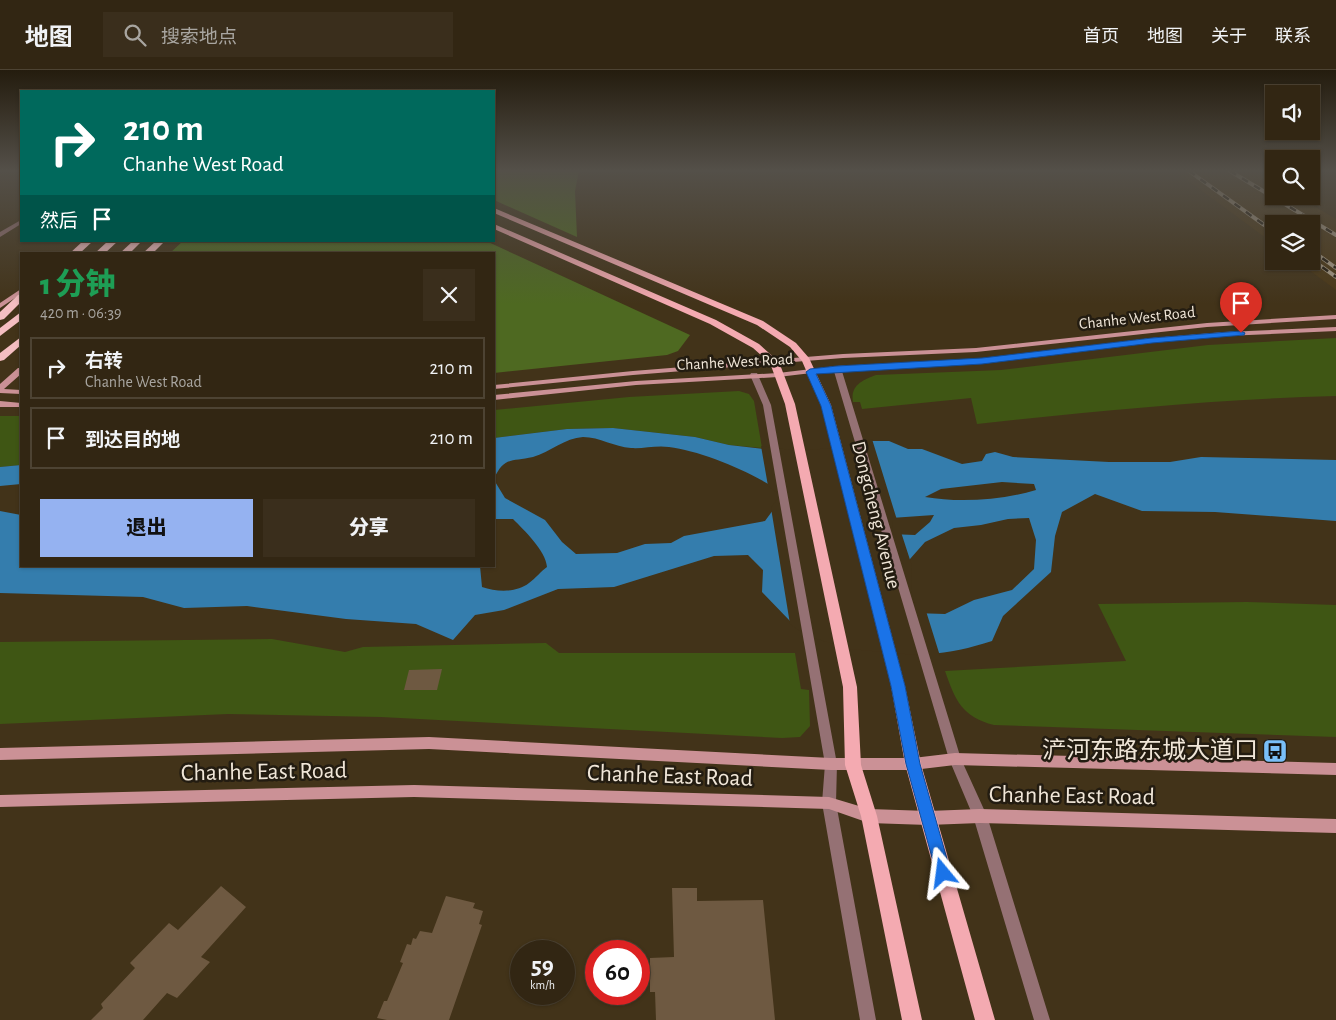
<!DOCTYPE html>
<html lang="zh">
<head>
<meta charset="utf-8">
<style>
	body { margin:0; font-family:"Alegreya Sans","Noto Sans SC",sans-serif; background:#3a2e1c; color:#f1f3f6; height:100vh; display:flex; flex-direction:column; font-size:19px; white-space:nowrap }
	* { box-sizing:border-box; margin:0 }
	p { font-size:16px; color:#a8a5a0 }
	.icon { flex:none; width:28px; height:28px; fill:none; stroke:currentColor; stroke-width:2; stroke-linecap:round; stroke-linejoin:round }
	.map { position:relative; flex:1; overflow:hidden }
	.sheet { position:absolute; left:20px; top:182px; width:475px; height:315px; display:flex; flex-direction:column; background:#322613; border-radius:0px; box-shadow:0 1px 4px #0004,0 0 0 1px #4d4333 }
	.sheet>* { flex:none }
	.guide { position:absolute; left:20px; top:20px; width:475px; height:152px; border-radius:0px; box-shadow:0 1px 4px #0004,0 0 0 1px #4d4333; background:#00695c; color:#fff; overflow:hidden }
	.controls { position:absolute; left:1265px; top:15px; display:grid; gap:10px }
	.controls a { display:grid; place-items:center; width:55px; height:55px; border-radius:0px; background:#322613; box-shadow:0 1px 4px #0004,0 0 0 1px #4d4333; font-size:25px }
	.speed { position:absolute; left:510px; top:870px; display:flex; gap:10px; font-size:25px; font-weight:700; text-align:center }
	.speed>* { display:grid; place-content:center; width:65px; height:65px; border-radius:50%; background:#322613; box-shadow:0 1px 4px #0004,0 0 0 1px #4d4333; line-height:1 }
	.speed small { font-size:12px; font-weight:400 }
	.speed .limit { border:8px solid #d22; background:#fff; color:#111 }
	.pin { position:absolute; display:grid; place-items:center; width:42px; height:42px; color:#fff; margin:-51px -21px; border-radius:50% 50% 50% 0; rotate:-45deg; box-shadow:0 0 5px #0007 }
	.pin .icon { rotate:45deg }
	.me { position:absolute; width:55px; margin:-28px; rotate:344deg; stroke-linejoin:round; filter:drop-shadow(0 0 4px #0008) }
	.turn { display:flex; align-items:center; gap:18px; height:105px; padding:0 20px; font-size:22px }
	.turn .icon { width:65px; height:65px; stroke-width:2.5 }
	.turn b { display:block; font-size:35px; line-height:42px }
	.then { display:flex; align-items:center; height:48px; padding:0 20px; background:#0003; gap:10px; font-size:19px }
	.round { display:grid; place-items:center; flex:none; width:52px; height:52px; border-radius:0px; background:#3a2e1c }
	.head { display:flex; align-items:center; justify-content:space-between; height:85px; padding:0 20px }
	h1 { font-size:30px; font-weight:800; line-height:38px; color:#1e9e55 }
	.button { display:flex; gap:10px; margin-top:auto; padding:10px 20px }
	.button a { flex:1; height:58px; border-radius:0px; background:#95b2f1; color:#111; font-size:20px; font-weight:800; line-height:58px; text-align:center }
	.button a+a { background:#3a2e1c; color:#f1f3f6 }
	ul { padding:0; list-style:none }
	li { display:flex; align-items:center; gap:15px; height:62px; margin:0 10px 8px; padding:0 10px; border:2px solid #4d4333; border-radius:0px }
	li div { flex:1 }
	li b { display:block; font-size:19px }
	li em { font-style:normal }
	header { display:flex; align-items:center; gap:30px; box-sizing:border-box; height:70px; padding:0 25px; background:#322613; border-bottom:1px solid #4d4333 }
	header strong { font-size:24px }
	nav { display:flex; gap:28px; margin-inline-start:auto; font-size:18px }
	.search { width:350px; height:45px; background:#3a2e1c; display:flex; align-items:center; gap:12px; box-sizing:border-box; padding:0 18px; border-radius:0px; color:#a8a5a0; font-size:19px }
	.map>svg:first-child { display:block }
	.built { fill:#4a3716 }
	.green { fill:#3f5614 }
	.forest { fill:#4e6921 }
	.water { fill:#347dad; fill-rule:evenodd }
	.pier { fill:#423319 }
	.building { fill:#6e5941 }
	.lines { fill:none; stroke-linecap:round; stroke-linejoin:round }
	.service { fill:#957174; fill-rule:evenodd }
	.tertiary { fill:#957174; fill-rule:evenodd }
	.secondary { fill:#cb9196; fill-rule:evenodd }
	.primary { fill:#f4aab1; fill-rule:evenodd }
	.trunk { fill:#f5bec2; fill-rule:evenodd }
	.rail-casing { stroke:#a69a87; stroke-width:4 }
	.rail { stroke:#231c11; stroke-width:2.5; stroke-dasharray:7; stroke-linecap:butt }
	.route { fill:#1a73e8; stroke:#114b97 }
	.labels { text-anchor:middle; dominant-baseline:central; stroke-width:5; stroke-linejoin:round; paint-order:stroke }
	.far-street-label { font-size:16px; fill:#f0e6d8; stroke:#231c11 }
	.street-label { font-size:20px; fill:#f0e6d8; stroke:#231c11 }
	.near-poi-label { font-size:24px; fill:#f0e6d8; stroke:#231c11; text-anchor:end }
	.near-street-label { font-size:24px; fill:#f0e6d8; stroke:#231c11 }
</style>
</head>
<body>
<header>
<strong>地图</strong>
<div class="search"><svg class="icon" aria-label="search" viewBox="0 0 24 24"><circle cx="10" cy="10" r="6"/><path d="M15 15l6 6"/></svg>搜索地点</div>
<nav><a>首页</a><a>地图</a><a>关于</a><a>联系</a></nav>
</header>
<div class="map">
<svg width="1336" height="950" viewBox="0 0 1336 950">
	<rect width="100%" height="100%" fill="#423319"/>
	<polygon class="built" points="1175,101 1252,101 1274,113 1274,126 1297,126 1336,149 1336,220 1297,191 1311,191 1311,154 1274,154 1274,174"/>
	<g class="green">
		<path d="M1336,268V326C1216,329 1096,341 977,354L971,328L862,339L860,332H853C850,315 863,310 876,305L1001,300L1208,275Z"/>
		<polygon points="739,321 749,324 754,331 762,378 729,375 695,367 613,358 567,359 494,368 494,340 629,327"/>
		<polygon points="0,346 21,346 21,395 0,397"/>
		<path d="M1247,532L1336,535V667L994,655C962,647 955,630 945,601L1126,591L1098,534Z"/>
		<polygon points="272,569 345,582 363,577 546,573 559,583 795,583 801,619 809,620 810,656 800,667 782,668 381,647 228,644 0,654 0,572"/>
	</g>
	<g class="forest">
		<polygon points="494,101 579,101 575,121 577,167 494,130"/>
		<polygon points="183,171 486,171 690,265 678,281 667,285 494,303 494,184 169,184"/>
	</g>
	<g class="water">
		<path d="M613,358L695,367L729,375L799,383L840,380L872,371H889L908,379H922L962,394L982,391L986,384L995,382L1013,387L1109,392H1170L1201,387L1336,390V451L1215,442L1142,441L1095,424L1062,442L1055,466L1051,502L1003,546L992,571C970,578 950,583 927,584L790,551L762,522L763,500L748,485L714,486L614,517L558,519L504,540L475,545L453,570L416,554L346,549L247,536L184,538L143,527L0,523V441L21,445V496H480L482,517C497,522 516,523 529,513C536,508 541,501 547,497C546,481 524,460 513,449H494V410L505,428L545,450L562,472L576,484L617,483L645,474L671,473L684,466L765,451L784,425C758,404 702,381 669,377C656,375 643,379 631,378C614,377 600,367 583,367C565,368 550,382 533,387C512,392 504,386 494,409V368L567,359ZM1002,412L1034,414L1036,420C1002,430 960,433 925,427L941,419ZM934,445L930,452L915,465L889,464L891,448ZM1029,448L1036,470L1034,499L1012,520L974,530L945,544L914,543L908,521L910,489L925,472L954,458L981,455L1008,449Z"/>
		<polygon points="21,395 21,414 0,416 0,397"/>
	</g>
	<polygon class="pier" points="872,369 897,450 893,450 892,462 901,462 912,496 911,520 916,541 926,541 940,586 927,586 850,579 807,566 790,554 771,438 780,425 768,416 761,376 800,381 840,377"/>
	<g class="building">
		<polygon points="442,599 437,620 404,620 409,600"/>
		<polygon points="221,816 246,837 201,887 210,892 177,928 167,923 143,950 91,950 103,938 101,934 135,898 130,893 169,853 178,860"/>
		<polygon points="672,818 697,818 697,831 763,830 775,950 656,950 655,922 650,922 650,888 674,887"/>
		<polygon points="446,826 475,833 473,838 483,841 479,854 482,855 449,950 387,950 377,948 384,931 387,931 403,893 400,892 407,874 411,875 413,868 416,869 420,861 432,863"/>
	</g>
	<g class="lines">
		<polygon class="service" points="21,150 21,154 0,167 0,162"/>
		<g class="tertiary">
			<polygon points="834,296 840,296 841,298 961,689 987,746 1050,950 1034,950 973,746 949,689 833,298"/>
			<polygon points="751,303 757,303 758,305 771,335 837,694 836,733 876,950 860,950 822,733 825,694 763,335 750,305"/>
		</g>
		<g class="secondary">
			<polygon points="21,219 21,224 0,238 0,233"/>
			<polygon points="1336,245 1336,249 1207,257 976,282 843,288 633,305 494,319 494,315 633,301 843,284 976,278 1207,253"/>
			<polygon points="1336,257 1336,261 1225,266 1152,272 982,293 837,300 778,307 636,315 494,330 494,325 636,311 778,303 837,296 982,289 1152,268 1225,262"/>
			<polygon points="18,298 21,298 21,304 4,319 21,320 21,324 0,323 0,314"/>
			<polygon points="0,331 21,333 21,337 0,337"/>
			<polygon points="429,667 831,688 913,688 955,683 1336,693 1336,705 955,695 913,700 831,700 429,679 0,690 0,678"/>
			<polygon points="414,715 829,727 869,739 928,741 980,739 1336,749 1336,763 980,753 928,755 869,753 829,739 414,727 0,737 0,725"/>
		</g>
		<g class="primary">
			<polygon points="494,138 763,251 796,273 809,288 831,335 905,616 921,694 995,950 975,950 905,694 891,616 821,335 802,291 790,277 757,255 494,143"/>
			<polygon points="494,154 716,250 759,274 779,292 795,334 857,617 861,695 877,746 922,950 902,950 861,746 845,695 843,617 785,334 770,293 753,278 710,254 494,159"/>
		</g>
		<g class="trunk">
			<polygon points="83,171 93,171 79,184 69,184"/>
			<polygon points="108,171 118,171 104,184 94,184"/>
			<polygon points="133,171 142,171 129,184 119,184"/>
			<polygon points="156,171 165,171 152,184 142,184"/>
			<polygon points="21,224 21,232 4,249 0,250 0,242 18,225"/>
			<polygon points="21,242 21,250 0,266 0,258"/>
			<polygon points="21,267 21,275 4,290 0,291 0,283"/>
		</g>
		<defs>
			<g id="rail">
				<polyline points="1189,101 1274,162"/>
				<polyline points="1230,101 1336,165"/>
				<polyline points="1311,180 1336,198"/>
				<polyline points="1311,189 1336,207"/>
			</g>
		</defs>
		<use href="#rail" class="rail-casing"/>
		<use href="#rail" class="rail"/>
	</g>
	<linearGradient id="sky" x2="0" y2="1"><stop stop-color="#241c0e"/><stop offset="0.43" stop-color="#545049"/><stop offset="1" stop-color="#545049" stop-opacity="0"/></linearGradient>
	<rect width="1336" height="234" fill="url(#sky)"/>
	<polygon class="route" points="1241,261 1245,263 1244,265 1152,273 982,294 816,304 831,336 905,616 920,694 951,803 949,809 943,811 938,809 906,694 891,616 821,336 806,302 810,299 837,296 982,288 1152,268"/>
	<defs>
		<symbol id="bus-square" viewBox="-11 -11 22 22"><rect x="-9" y="-9" width="18" height="18" rx="4" fill="#79bff8" stroke="#231c11"/><path d="M-5-6H5V4H4V6H2V4H-2V6H-4V4H-5ZM-3.5-4V0h7V-4ZM-3.5 1.2v1.5H-2V1.2ZM2 1.2v1.5H3.5V1.2Z" fill="#111"/></symbol>
	</defs>
	<g fill-rule="evenodd">
		<use href="#bus-square" x="1261" y="667" width="28" height="28"/>
	</g>
	<g class="labels">
		<g class="far-street-label">
			<text transform="translate(1137 248) rotate(-6)">Chanhe West Road</text>
			<text transform="translate(735 292) rotate(-3)">Chanhe West Road</text>
		</g>
		<g class="street-label">
			<text transform="translate(876 445) rotate(76)">Dongcheng Avenue</text>
		</g>
		<g class="near-poi-label">
			<text x="1258" y="681">浐河东路东城大道口</text>
		</g>
		<g class="near-street-label">
			<text transform="translate(264 702) rotate(-1)">Chanhe East Road</text>
			<text transform="translate(670 706) rotate(2)">Chanhe East Road</text>
			<text transform="translate(1072 726) rotate(1)">Chanhe East Road</text>
		</g>
	</g>
</svg>
<div class="controls">
<a><svg class="icon" aria-label="sound" viewBox="0 0 24 24"><path d="M4 9h4l5-4v14l-5-4H4zM17 9q2 3 0 6"/></svg></a>
<a><svg class="icon" aria-label="search" viewBox="0 0 24 24"><circle cx="10" cy="10" r="6"/><path d="M15 15l6 6"/></svg></a>
<a><svg class="icon" aria-label="layers" viewBox="0 0 24 24"><path d="M12 4l9 5-9 5-9-5zM3 14l9 5 9-5"/></svg></a>
</div>
<div class="speed"><div>59<small>km/h</small></div><div class="limit">60</div></div>
<div class="pin" style="left:1241px;top:263px;background:#d93025"><svg class="icon" aria-label="arrive" viewBox="0 0 24 24"><path d="M6 21V4h12l-3 4 3 4H6"/></svg></div>
<svg class="me" style="left:943px;top:803px" viewBox="-20 -20 40 40"><path d="M0-17L14 15 0 8-14 15z" fill="#1a73e8" stroke="#fff" stroke-width="4"/></svg>
<div class="guide">
<div class="turn"><svg class="icon" aria-label="right" viewBox="0 0 24 24"><path d="M7 20v-9h11M14 6l5 5-5 5"/></svg><div><b>210 m</b>Chanhe West Road</div></div>
<div class="then">然后<svg class="icon" aria-label="arrive" viewBox="0 0 24 24"><path d="M6 21V4h12l-3 4 3 4H6"/></svg></div>
</div>
<section class="sheet">
<div class="head"><div><h1>1 分钟</h1><p>420 m · 06:39</p></div><a class="round"><svg class="icon" aria-label="close" viewBox="0 0 24 24"><path d="M6 6l12 12M18 6L6 18"/></svg></a></div>
<ul>
<li><svg class="icon" aria-label="right" viewBox="0 0 24 24"><path d="M7 20v-9h11M14 6l5 5-5 5"/></svg><div><b>右转</b><p>Chanhe West Road</p></div><em>210 m</em></li>
<li><svg class="icon" aria-label="arrive" viewBox="0 0 24 24"><path d="M6 21V4h12l-3 4 3 4H6"/></svg><div><b>到达目的地</b></div><em>210 m</em></li>
</ul>
<div class="button"><a>退出</a><a>分享</a></div>
</section>
</div>
</body>
</html>
